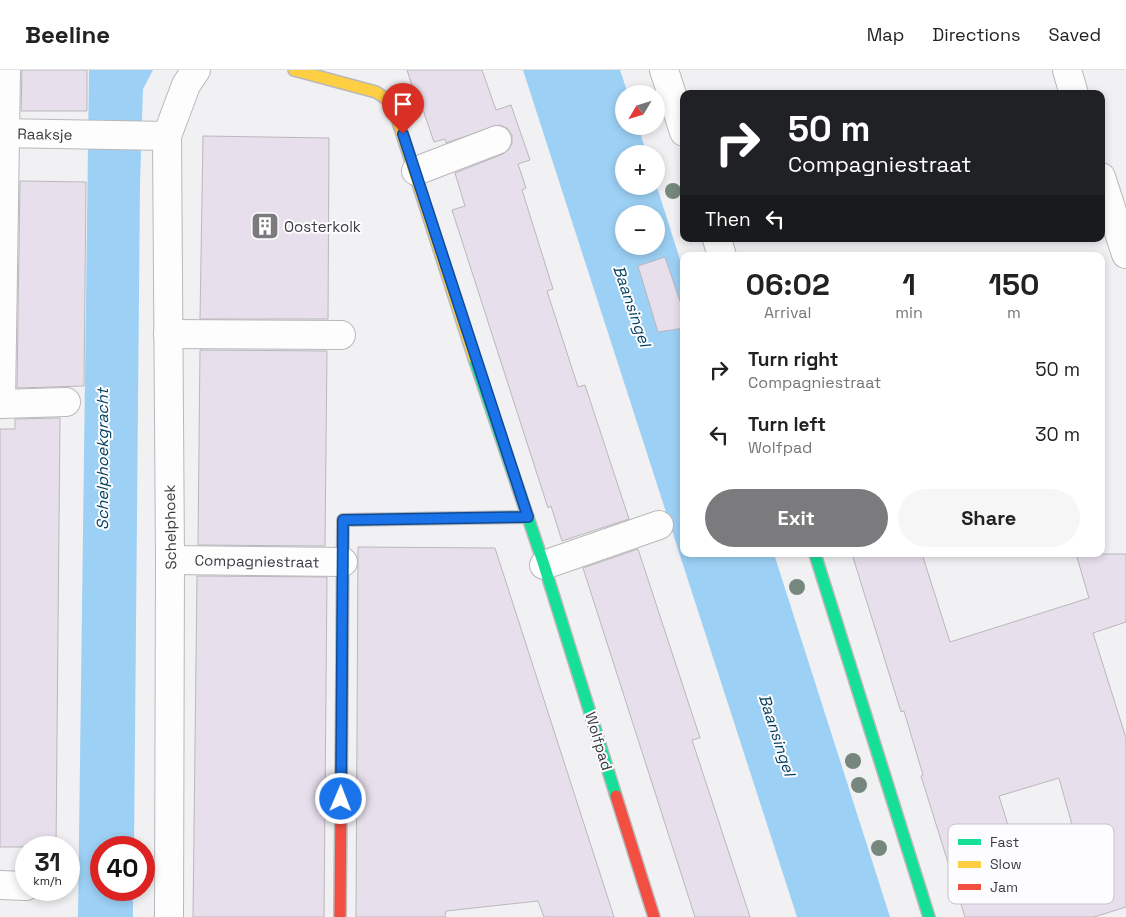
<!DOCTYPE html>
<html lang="en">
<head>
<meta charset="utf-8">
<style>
	body { margin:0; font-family:"Space Grotesk",sans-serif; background:#f6f6f6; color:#222; height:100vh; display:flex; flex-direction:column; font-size:19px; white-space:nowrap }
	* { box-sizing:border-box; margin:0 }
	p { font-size:16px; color:#767676 }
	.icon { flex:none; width:28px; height:28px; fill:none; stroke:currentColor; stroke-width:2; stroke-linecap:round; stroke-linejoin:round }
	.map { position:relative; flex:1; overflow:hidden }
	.panel { position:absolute; left:680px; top:182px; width:425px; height:305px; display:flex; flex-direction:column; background:#fff; border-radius:10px; box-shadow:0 2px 8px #0003 }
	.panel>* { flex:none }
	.banner { position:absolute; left:680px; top:20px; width:425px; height:152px; border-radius:10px; box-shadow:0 2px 8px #0003; background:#202124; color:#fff; overflow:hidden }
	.needle { width:32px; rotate:232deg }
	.fabs { position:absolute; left:615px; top:15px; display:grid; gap:10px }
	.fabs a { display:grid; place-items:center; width:50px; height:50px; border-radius:50%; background:#fff; box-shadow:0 2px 8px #0003; font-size:25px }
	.speed { position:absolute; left:15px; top:766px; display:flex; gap:10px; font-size:25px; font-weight:700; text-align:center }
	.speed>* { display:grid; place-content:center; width:65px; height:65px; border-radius:50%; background:#fff; box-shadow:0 2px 8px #0003; line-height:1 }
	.speed small { font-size:12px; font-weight:400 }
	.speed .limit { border:8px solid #d22; background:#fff; color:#111 }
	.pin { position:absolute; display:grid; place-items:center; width:42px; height:42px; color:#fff; margin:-51px -21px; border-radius:50% 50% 50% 0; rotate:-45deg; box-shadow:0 0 5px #0007 }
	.pin .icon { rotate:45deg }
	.me { position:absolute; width:55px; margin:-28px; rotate:1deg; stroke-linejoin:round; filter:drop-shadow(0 0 4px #0008) }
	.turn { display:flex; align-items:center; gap:18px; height:105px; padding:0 25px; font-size:22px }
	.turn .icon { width:65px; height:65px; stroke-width:2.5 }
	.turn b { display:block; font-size:35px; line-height:42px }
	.then { display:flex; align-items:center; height:48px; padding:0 25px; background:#0003; gap:10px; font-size:19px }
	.eta { display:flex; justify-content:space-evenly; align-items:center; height:85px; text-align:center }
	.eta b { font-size:30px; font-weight:600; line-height:35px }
	.cta { display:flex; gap:10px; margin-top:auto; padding:10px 25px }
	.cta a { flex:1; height:58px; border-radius:30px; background:#7b7b7d; color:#fff; font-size:20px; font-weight:600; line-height:58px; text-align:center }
	.cta a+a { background:#f6f6f6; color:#222 }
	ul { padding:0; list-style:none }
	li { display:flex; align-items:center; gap:15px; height:65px; padding:0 25px }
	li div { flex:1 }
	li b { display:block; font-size:19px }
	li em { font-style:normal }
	header { display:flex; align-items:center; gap:30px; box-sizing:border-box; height:70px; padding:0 25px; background:#fff; border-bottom:1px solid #e0e0e0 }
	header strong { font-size:24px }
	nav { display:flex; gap:28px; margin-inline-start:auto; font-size:18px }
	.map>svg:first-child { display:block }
	.water { fill:#9cd0f4; fill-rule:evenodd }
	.building { fill:#e8dfed; stroke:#b9b8bb; fill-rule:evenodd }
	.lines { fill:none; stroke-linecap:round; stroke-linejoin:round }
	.street-casing { stroke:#b9b8ba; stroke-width:30 }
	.fast-casing { stroke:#b9b8ba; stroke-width:14 }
	.slow-casing { stroke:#b9b8ba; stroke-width:14 }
	.jam-casing { stroke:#b9b8ba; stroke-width:14 }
	.street { stroke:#fdfdfd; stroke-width:28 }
	.fast { stroke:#16e098; stroke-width:11 }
	.slow { stroke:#ffcf43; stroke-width:11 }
	.jam { stroke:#f24e42; stroke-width:11 }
	.tree { fill:#76877d }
	.route-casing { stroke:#114b97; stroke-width:12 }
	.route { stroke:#1a73e8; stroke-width:9 }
	.labels { text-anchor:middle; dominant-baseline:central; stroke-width:4; stroke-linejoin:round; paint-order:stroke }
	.street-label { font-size:15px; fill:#3c3c3e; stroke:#fdfdff }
	.poi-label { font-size:15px; fill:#3c3c3e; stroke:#fdfdff; text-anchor:start }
	.water-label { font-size:16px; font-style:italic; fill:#003f5f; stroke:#fdfdff }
	.key { fill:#fdfdff; stroke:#c3c3c5; stroke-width:1 }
	.key-label { font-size:14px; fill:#3c3c3e }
</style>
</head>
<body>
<header>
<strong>Beeline</strong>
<nav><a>Map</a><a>Directions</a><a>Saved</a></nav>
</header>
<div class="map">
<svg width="1126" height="847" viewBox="0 0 1126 847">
	<rect width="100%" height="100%" fill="#f1f0f3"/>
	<g class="water">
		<polygon points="89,0 153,0 143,19 140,113 134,777 101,778 101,820 133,820 133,847 78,847"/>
		<path d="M523,0H620L628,24H624V56H638L647,84H624V116H656V114L684,202V484H774L890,847H797ZM624,144H656V176H624Z"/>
	</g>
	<g class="building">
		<polygon points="22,0 87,0 87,41 21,41"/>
		<polygon points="407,0 482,0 496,40 511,35 530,90 518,94 526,118 522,120 553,219 547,221 578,317 585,315 629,449 562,471 551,436 548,438 452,140 465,136 455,103 503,84 509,79 512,73 512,65 507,58 499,55 446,73 445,69 434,72 423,40 420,41"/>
		<polygon points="203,66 329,68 328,249 200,249"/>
		<polygon points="20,111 86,112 84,316 17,318"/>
		<polygon points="665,187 684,243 684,258 658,262 638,196"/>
		<polygon points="200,280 327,281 325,476 198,475"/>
		<polygon points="60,348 56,777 0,777 0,359 15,359 15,349"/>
		<polygon points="358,477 495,478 614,847 544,847 538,831 446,841 445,847 356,847"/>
		<polygon points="638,479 700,668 692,670 750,847 695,847 583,498"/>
		<path d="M852,484H922L950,572L1089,528L1076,484H1126V552L1093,563L1126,668V837L1094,847H965L921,706L923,705L904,641L901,642ZM1059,708L1076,769L1018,788L999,726Z"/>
		<polygon points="197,506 327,507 324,847 193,847"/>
	</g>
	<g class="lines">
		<defs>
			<g id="street">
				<polyline points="664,0 684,62"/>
				<polyline points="1067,0 1074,24"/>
				<polyline points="0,63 167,66 186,15 196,0"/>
				<polyline points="167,66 170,490 169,847"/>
				<polyline points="416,101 497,70"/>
				<polyline points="1101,107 1126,184"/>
				<polyline points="717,169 722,186"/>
				<polyline points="168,264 341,265"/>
				<polyline points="0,334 66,332"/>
				<polyline points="1,334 6,0"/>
				<polyline points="170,490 343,492"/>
				<polyline points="544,495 659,455"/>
				<polyline points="0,815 26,816"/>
			</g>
			<g id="fast">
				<polyline points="474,288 544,495 616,726"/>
				<polyline points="815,484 929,847"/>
				<polyline points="342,601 343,450 528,447"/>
			</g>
			<polyline id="slow" points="294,0 376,22 388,30 396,45 474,288"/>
			<g id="jam">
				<polyline points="616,726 654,847"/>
				<polyline points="340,847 342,601"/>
			</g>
		</defs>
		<use href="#street" class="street-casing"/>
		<use href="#fast" class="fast-casing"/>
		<use href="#slow" class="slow-casing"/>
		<use href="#jam" class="jam-casing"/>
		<use href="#street" class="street"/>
		<use href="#fast" class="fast"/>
		<use href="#slow" class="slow"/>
		<use href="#jam" class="jam"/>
	</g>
	<g class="tree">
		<circle cx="673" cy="121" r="8"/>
		<circle cx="797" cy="517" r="8"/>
		<circle cx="853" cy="691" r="8"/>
		<circle cx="859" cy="715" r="8"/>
		<circle cx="879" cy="778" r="8"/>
	</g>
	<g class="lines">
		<defs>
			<polyline id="route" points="341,729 343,450 528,447 403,64"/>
		</defs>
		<use href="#route" class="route-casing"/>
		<use href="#route" class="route"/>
	</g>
	<defs>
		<symbol id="building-square" viewBox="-11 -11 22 22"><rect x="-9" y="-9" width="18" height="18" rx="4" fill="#7b7b7d" stroke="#fdfdff"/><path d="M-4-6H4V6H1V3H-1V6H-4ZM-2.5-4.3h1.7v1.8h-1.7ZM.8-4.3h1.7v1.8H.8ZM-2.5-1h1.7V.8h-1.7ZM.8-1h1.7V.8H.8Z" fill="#fff"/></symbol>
	</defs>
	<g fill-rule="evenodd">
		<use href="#building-square" x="249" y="140" width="32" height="32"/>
	</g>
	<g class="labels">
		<g class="street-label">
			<text transform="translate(45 64) rotate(1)">Raaksje</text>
			<text transform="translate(170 457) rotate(-91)">Schelphoek</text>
			<text transform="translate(257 491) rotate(1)">Compagniestraat</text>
			<text transform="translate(599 671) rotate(73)">Wolfpad</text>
		</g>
		<g class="poi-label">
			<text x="284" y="156">Oosterkolk</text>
		</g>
		<g class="water-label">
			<text transform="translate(632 236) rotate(71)">Baansingel</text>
			<text transform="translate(102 389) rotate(-90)">Schelphoekgracht</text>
			<text transform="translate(777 665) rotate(72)">Baansingel</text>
		</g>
	</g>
	<rect x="948" y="754" width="166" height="80" rx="8" class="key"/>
	<rect x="958" y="769" width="23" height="6" fill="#16e098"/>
	<rect x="958" y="791" width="23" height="7" fill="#ffcf43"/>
	<rect x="958" y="814" width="23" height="6" fill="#f24e42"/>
	<g class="key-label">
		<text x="990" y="777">Fast</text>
		<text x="990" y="799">Slow</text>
		<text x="990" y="822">Jam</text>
	</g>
</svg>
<div class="fabs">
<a><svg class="needle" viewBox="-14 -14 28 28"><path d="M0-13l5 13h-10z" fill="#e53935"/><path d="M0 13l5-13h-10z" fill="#767676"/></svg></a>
<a>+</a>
<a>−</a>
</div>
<div class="speed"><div>31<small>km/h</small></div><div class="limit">40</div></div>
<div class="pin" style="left:403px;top:64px;background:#d93025"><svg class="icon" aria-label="arrive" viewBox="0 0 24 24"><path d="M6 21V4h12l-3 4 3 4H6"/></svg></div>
<svg class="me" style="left:341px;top:729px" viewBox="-20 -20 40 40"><circle r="17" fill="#1a73e8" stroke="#fff" stroke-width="3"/><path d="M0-11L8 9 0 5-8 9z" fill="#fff"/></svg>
<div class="banner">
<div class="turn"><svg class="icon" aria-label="right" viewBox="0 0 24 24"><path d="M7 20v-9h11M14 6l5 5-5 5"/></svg><div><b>50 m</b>Compagniestraat</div></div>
<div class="then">Then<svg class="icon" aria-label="left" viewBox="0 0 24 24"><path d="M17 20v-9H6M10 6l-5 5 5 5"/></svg></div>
</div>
<section class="panel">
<div class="eta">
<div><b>06:02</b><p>Arrival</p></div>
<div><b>1</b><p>min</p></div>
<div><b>150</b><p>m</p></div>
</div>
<ul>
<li><svg class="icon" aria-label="right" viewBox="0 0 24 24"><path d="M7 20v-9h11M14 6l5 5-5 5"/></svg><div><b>Turn right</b><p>Compagniestraat</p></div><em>50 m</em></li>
<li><svg class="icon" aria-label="left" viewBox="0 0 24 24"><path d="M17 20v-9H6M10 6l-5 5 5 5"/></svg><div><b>Turn left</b><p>Wolfpad</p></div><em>30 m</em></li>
</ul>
<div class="cta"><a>Exit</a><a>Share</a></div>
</section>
</div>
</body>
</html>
